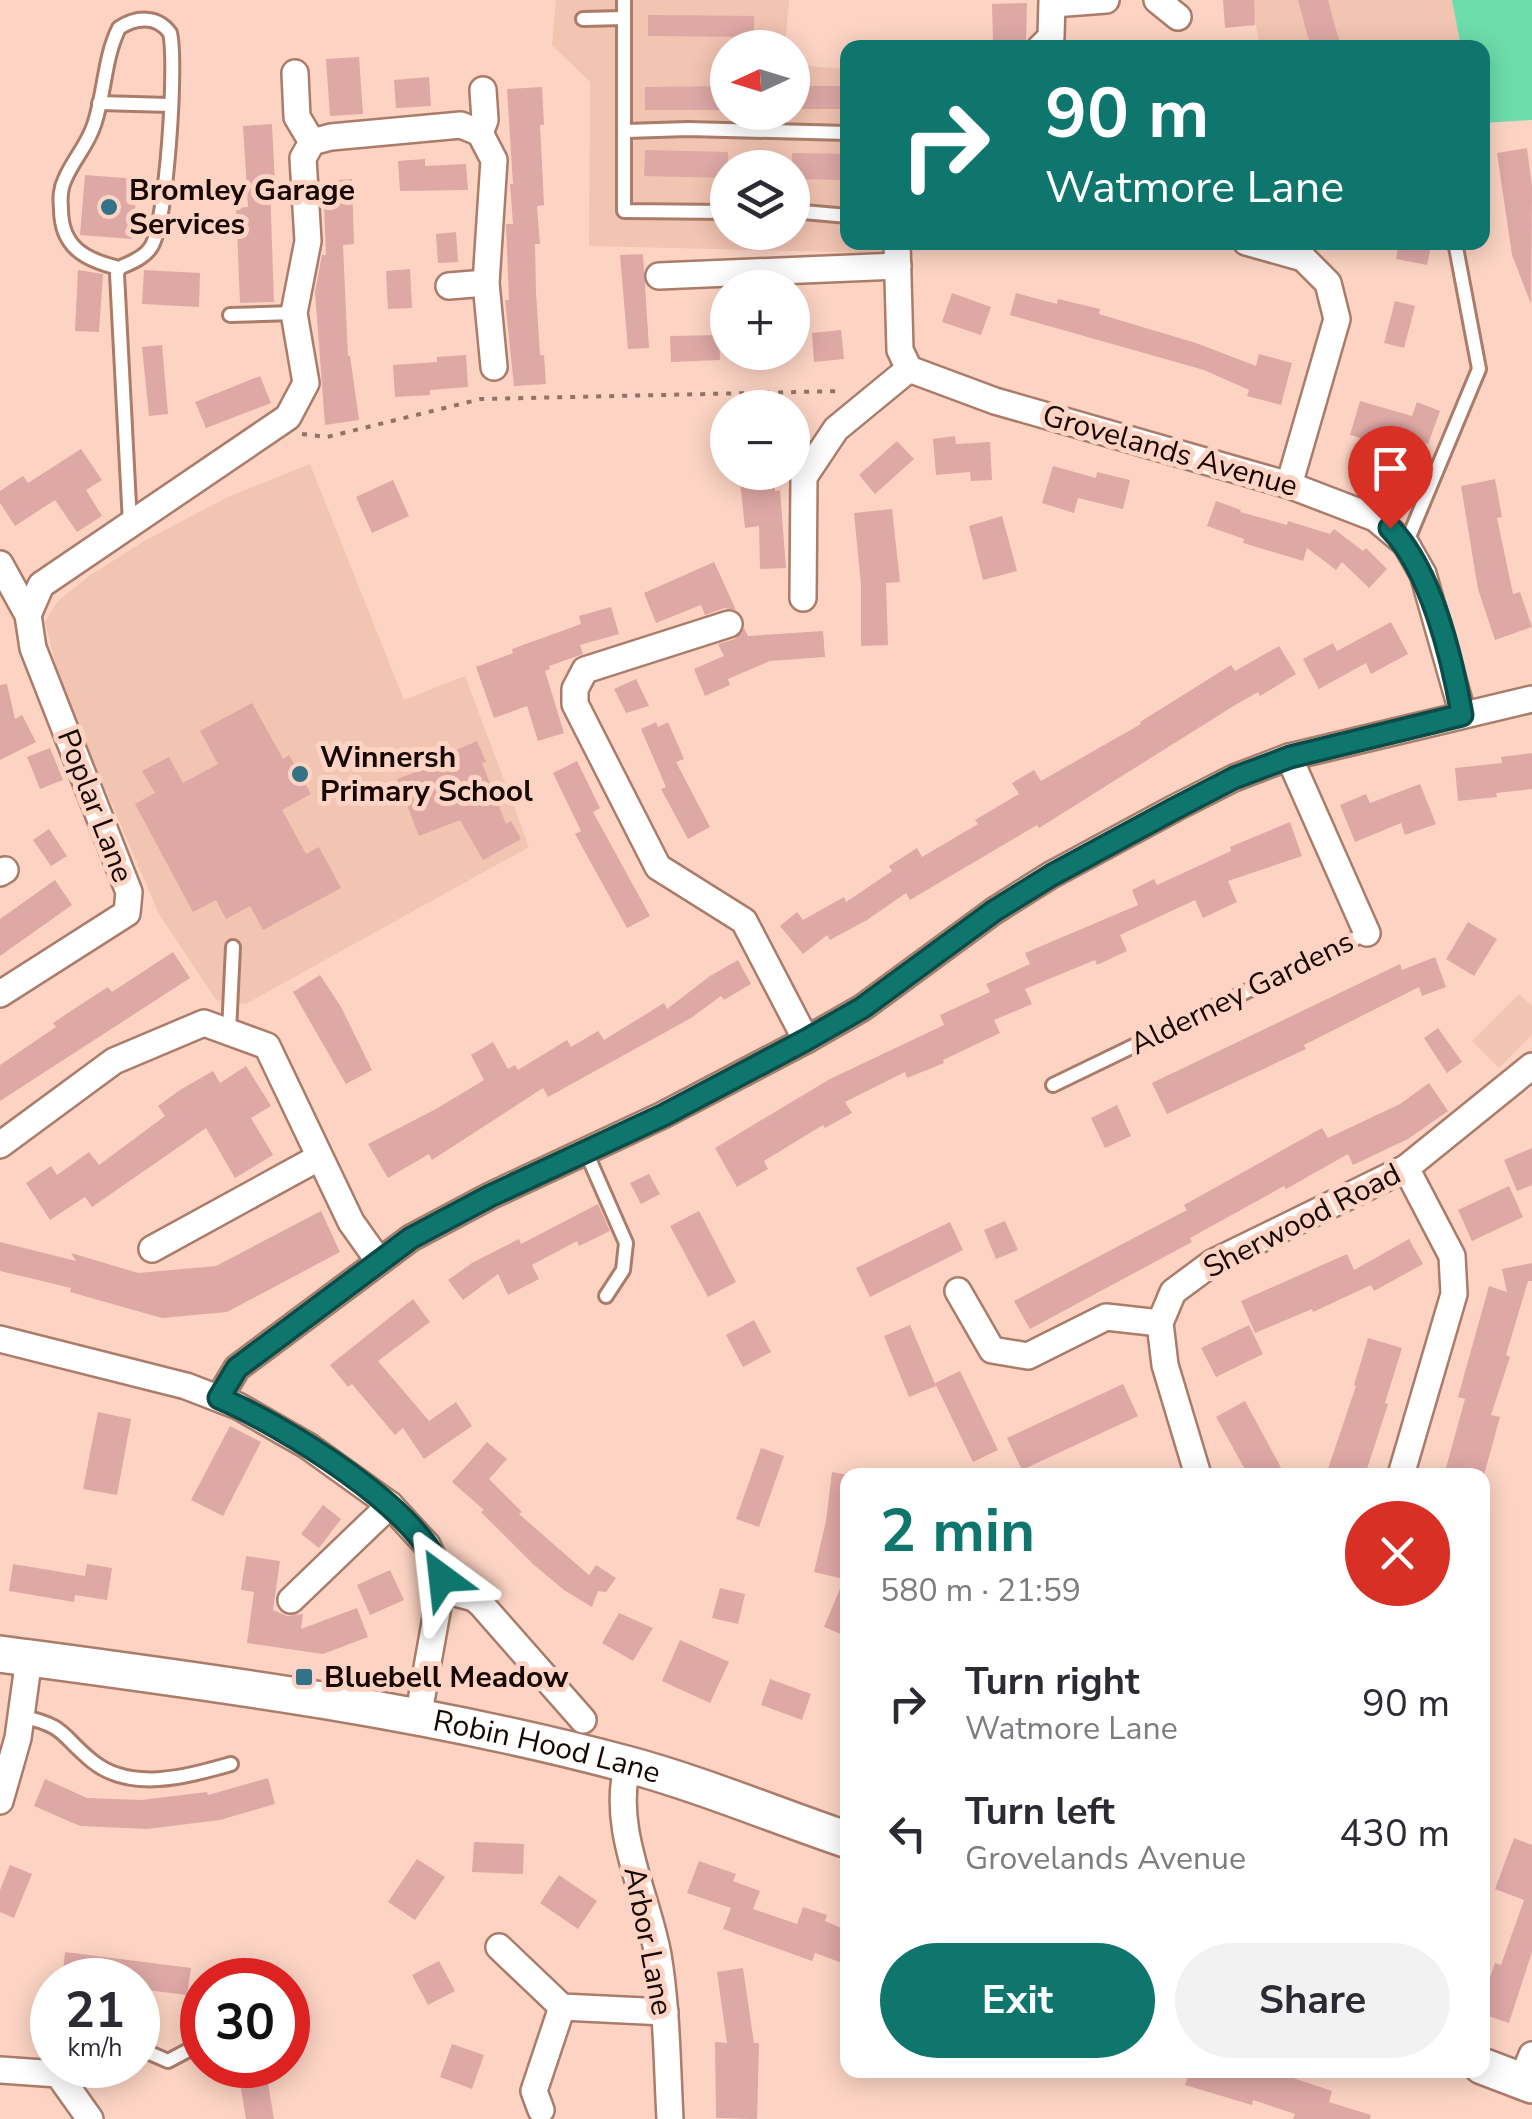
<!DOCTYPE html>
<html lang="en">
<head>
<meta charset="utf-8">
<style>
	body { margin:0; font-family:"Nunito Sans",sans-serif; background:#f2f2f3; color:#2b2b33; height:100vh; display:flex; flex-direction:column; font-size:38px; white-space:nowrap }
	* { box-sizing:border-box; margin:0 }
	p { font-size:32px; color:#7c7c81 }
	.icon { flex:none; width:55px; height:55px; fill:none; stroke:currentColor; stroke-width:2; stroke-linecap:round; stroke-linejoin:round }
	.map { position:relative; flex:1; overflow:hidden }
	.drawer { position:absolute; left:840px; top:1468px; width:650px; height:610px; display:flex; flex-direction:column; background:#fff; border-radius:20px; box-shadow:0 5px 25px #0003 }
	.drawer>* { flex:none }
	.banner { position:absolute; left:840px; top:40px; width:650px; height:210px; border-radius:20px; box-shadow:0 5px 25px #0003; background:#0f766e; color:#fff; overflow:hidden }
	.needle { width:65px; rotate:266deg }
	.tools { position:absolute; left:710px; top:30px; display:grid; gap:20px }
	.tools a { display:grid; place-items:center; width:100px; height:100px; border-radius:50%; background:#fff; box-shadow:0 5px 25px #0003; font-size:50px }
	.speed { position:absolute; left:30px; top:1958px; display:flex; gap:20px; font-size:50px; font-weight:700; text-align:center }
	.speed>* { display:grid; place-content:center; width:130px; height:130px; border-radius:50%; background:#fff; box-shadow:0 5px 25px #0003; line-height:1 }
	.speed small { font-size:25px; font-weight:400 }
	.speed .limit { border:15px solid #d22; background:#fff; color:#111 }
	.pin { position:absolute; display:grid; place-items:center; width:85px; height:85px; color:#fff; margin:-102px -42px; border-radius:50% 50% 50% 0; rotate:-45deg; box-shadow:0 0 10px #0007 }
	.pin .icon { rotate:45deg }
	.me { position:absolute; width:110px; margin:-55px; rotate:330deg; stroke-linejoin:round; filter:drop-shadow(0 0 8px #0008) }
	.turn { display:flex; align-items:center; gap:35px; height:210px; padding:0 40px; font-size:45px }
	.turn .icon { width:130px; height:130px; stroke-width:2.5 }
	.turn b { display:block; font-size:70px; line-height:85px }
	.round { display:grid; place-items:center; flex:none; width:105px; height:105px; border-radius:52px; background:#f2f2f3 }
	.head { display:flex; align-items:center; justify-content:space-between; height:170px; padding:0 40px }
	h1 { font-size:60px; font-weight:700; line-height:75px; color:#0f766e }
	.button { display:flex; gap:20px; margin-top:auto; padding:20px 40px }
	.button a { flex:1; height:115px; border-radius:60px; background:#0f766e; color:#fff; font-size:40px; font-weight:700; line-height:115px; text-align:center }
	.button a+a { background:#f2f2f3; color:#2b2b33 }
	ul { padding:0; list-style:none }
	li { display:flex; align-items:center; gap:30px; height:130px; padding:0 40px }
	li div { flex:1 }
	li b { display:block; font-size:38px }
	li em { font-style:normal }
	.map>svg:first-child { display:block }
	.built { fill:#f2c4b2; fill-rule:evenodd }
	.green { fill:#6dddab }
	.building { fill:#dea8a5 }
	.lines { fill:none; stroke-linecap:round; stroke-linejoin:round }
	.lane-casing { stroke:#aa7c69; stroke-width:18 }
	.street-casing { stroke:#aa7c69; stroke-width:30 }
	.secondary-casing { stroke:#aa7c69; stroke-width:40 }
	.path { stroke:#907268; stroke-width:4; stroke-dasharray:5 8; stroke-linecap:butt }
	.lane { stroke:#fff; stroke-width:12 }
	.street { stroke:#fff; stroke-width:25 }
	.secondary { stroke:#fff; stroke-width:35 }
	.route-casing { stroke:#0a4d48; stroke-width:25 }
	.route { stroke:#0f766e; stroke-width:18 }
	.poi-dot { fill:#347387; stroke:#fdd4c4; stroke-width:4 }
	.labels { text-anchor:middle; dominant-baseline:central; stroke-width:10; stroke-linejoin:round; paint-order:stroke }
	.poi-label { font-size:30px; font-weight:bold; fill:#170703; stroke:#fdd4c4; text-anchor:start }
	.street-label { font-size:30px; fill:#170703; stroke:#fdd4c4 }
</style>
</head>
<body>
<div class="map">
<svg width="1532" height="2119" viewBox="0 0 1532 2119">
	<rect width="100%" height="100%" fill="#fdd4c4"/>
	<g class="built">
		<path d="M556,0H789L785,47L728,48V112H792L793,65L847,69L848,242L883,243L882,253L589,246L590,82L552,45ZM728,168H792V232H728Z"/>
		<polygon points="1251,0 1452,0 1461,47 1260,47"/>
		<polygon points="310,464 404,700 465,676 529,847 246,1004 216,1000 159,914 63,691 45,622 57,602 89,576 144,541 228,497"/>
		<polygon points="1519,994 1532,1006 1532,1035 1499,1068 1472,1041"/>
	</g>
	<polygon class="green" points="1452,0 1532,0 1532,120 1483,123 1482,48 1461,47"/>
	<g class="building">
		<polygon points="1223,0 1254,0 1255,25 1225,28"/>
		<polygon points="1298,0 1328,0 1341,48 1311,48"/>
		<polygon points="1027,3 1026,41 993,42 992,4"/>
		<polygon points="648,15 754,16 754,37 648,36"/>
		<polygon points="359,57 363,114 330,116 326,59"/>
		<polygon points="429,77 431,106 396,108 394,80"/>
		<polygon points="728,86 728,110 645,110 645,87"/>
		<rect x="792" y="86" width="56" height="23"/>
		<polygon points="542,87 544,125 540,125 544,205 537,206 540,244 535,244 536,292 540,355 544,355 546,384 514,386 505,300 509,300 506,224 513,224 510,184 513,184 507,89"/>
		<polygon points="272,124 275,185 270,185 274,302 240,303 236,208 248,207 243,126"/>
		<polygon points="1527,148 1532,187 1531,304 1512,255 1497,153"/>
		<polygon points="645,150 728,152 728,178 644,176"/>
		<polygon points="792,153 847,154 847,180 792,179"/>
		<polygon points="425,159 425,166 466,164 468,190 400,191 398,161"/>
		<polygon points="85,175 138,179 132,239 80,235"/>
		<polygon points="352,179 354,244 343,245 348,356 350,356 359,420 325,425 315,292 322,255 326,255 323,181"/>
		<polygon points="456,232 458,262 438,263 436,234"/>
		<polygon points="1399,242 1432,242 1427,265 1396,259"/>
		<polygon points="643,254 649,348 628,349 620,255"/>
		<polygon points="410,269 412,308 388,309 386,271"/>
		<polygon points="78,270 103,274 99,332 75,331"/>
		<polygon points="144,270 200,273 199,307 142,304"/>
		<polygon points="952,293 991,307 981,335 942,322"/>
		<polygon points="1016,293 1057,304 1058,299 1100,309 1099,314 1196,343 1256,366 1259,354 1292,363 1281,405 1247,396 1249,390 1204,370 1010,315"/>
		<polygon points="1395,301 1415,306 1404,348 1384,343"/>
		<polygon points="841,330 844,359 814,362 812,333"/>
		<polygon points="719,335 720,360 671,362 670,336"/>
		<polygon points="162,345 168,414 149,416 142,347"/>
		<polygon points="466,355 468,387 430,390 430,395 395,397 393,365 437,362 437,357"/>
		<polygon points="260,376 271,403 206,428 195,402"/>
		<polygon points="1360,401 1412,416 1417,402 1440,411 1428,444 1388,429 1384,445 1350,435"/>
		<polygon points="955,436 956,444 990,442 992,480 971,481 970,472 936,475 933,439"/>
		<polygon points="897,441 914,459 875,494 859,475"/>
		<polygon points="81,449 102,480 86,490 102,516 77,532 55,500 15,526 0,503 0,491 23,476 28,483"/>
		<polygon points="1053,466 1096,478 1097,472 1130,480 1123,509 1078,498 1074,513 1042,503"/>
		<polygon points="739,472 773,472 775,491 780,490 786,568 760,569 759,526 745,528"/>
		<polygon points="1495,479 1502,517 1497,518 1513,594 1520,592 1532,627 1495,640 1478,589 1461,486"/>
		<polygon points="393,480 409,516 372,533 356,497"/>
		<polygon points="1216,501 1241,510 1240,512 1287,525 1288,521 1330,534 1334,529 1363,551 1366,548 1387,569 1369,588 1342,562 1336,570 1307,548 1303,561 1243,543 1244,539 1207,526"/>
		<polygon points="892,509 900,582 886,583 888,645 861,646 861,585 854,513"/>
		<polygon points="1002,516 1017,571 983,580 969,526"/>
		<polygon points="714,562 736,610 725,608 705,615 701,605 656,623 644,593"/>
		<polygon points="611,607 619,634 580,645 583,654 549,666 550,669 545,671 564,733 538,741 527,706 494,718 476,667 513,653 512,649 581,624 579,616"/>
		<polygon points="1391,622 1408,654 1371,674 1366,663 1319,689 1303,659 1333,643 1337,651"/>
		<polygon points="744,628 748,636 823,631 825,657 770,661 728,679 730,685 705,696 694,669 724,656 718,644 735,639"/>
		<polygon points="1279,646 1296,674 1260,696 1258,692 1232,707 1039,828 1037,825 910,900 906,893 867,920 830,940 827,935 803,954 780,926 797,912 803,920 844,897 846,902 892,871 889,866 917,848 922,857 978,824 975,820 1019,794 1012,783 1034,770 1041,781 1141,724 1140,722 1231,665 1235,671"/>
		<polygon points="636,679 649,706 626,713 614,689"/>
		<polygon points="7,684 15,719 22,715 36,742 0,760 0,685"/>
		<polygon points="252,703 283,759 289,755 311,794 282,810 306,854 319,847 341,888 263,930 250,906 226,919 216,900 193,912 135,804 155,793 142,771 169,757 183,783 218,764 200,731"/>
		<polygon points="656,722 658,727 668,722 684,759 676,762 710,827 688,839 661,789 666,787 641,729"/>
		<polygon points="477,741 486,762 482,763 506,824 511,821 521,839 483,860 460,820 419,836 397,779 440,763 438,758"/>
		<polygon points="50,748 63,780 40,789 27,757"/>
		<polygon points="1532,753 1532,789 1496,793 1497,797 1458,801 1455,768 1502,763 1501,757"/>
		<polygon points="577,761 600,808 593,812 650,916 627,928 575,834 581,831 553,773"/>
		<polygon points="1420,784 1436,824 1405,835 1401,823 1355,842 1340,805 1366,794 1370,803"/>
		<polygon points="1290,822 1302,856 1228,881 1237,902 1203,918 1195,900 1120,935 1127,951 1097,965 1095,960 1025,989 1032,1004 994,1020 1000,1033 943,1060 944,1063 907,1078 905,1072 845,1102 852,1113 825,1128 823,1125 764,1161 768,1169 737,1187 715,1148 830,1079 944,1025 940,1015 990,992 986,984 1030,964 1025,953 1138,905 1132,890 1154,879 1157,885 1231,851 1230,847"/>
		<polygon points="49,829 67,856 51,866 33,840"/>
		<polygon points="55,880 72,905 0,956 0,919"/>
		<polygon points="1468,922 1497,939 1474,976 1446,959"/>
		<polygon points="173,952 190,978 0,1101 0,1065 56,1027 53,1023 80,1005 108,987 112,992"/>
		<polygon points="1435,957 1446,987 1422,996 1419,987 1304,1045 1306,1049 1167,1114 1152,1083 1400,964 1402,970"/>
		<polygon points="738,960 751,984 724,1000 721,996 691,1018 548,1097 543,1088 432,1160 429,1154 388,1178 368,1144 436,1109 484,1080 471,1055 493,1042 508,1069 515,1065 518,1070 567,1040 571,1047 598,1031 604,1040 664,1003 667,1009 710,976"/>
		<polygon points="320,975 341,1007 372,1070 346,1084 293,992"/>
		<polygon points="1438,1028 1462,1062 1447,1073 1424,1038"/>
		<polygon points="246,1066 271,1106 251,1118 273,1155 235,1178 206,1128 92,1207 85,1197 50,1220 26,1183 51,1166 57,1175 89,1152 99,1165 165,1116 158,1106 180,1090 213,1071 220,1083"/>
		<polygon points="1429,1083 1448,1111 1408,1139 1353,1165 1348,1154 1286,1189 1284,1186 1190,1238 1192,1242 1030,1329 1014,1301 1187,1210 1184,1205 1322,1128 1328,1138 1400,1104"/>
		<polygon points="1117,1105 1131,1136 1105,1148 1091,1118"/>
		<polygon points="1532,1148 1532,1185 1517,1191 1504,1160"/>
		<polygon points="649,1174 660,1194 641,1204 630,1183"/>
		<polygon points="1509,1186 1523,1217 1472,1241 1458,1210"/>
		<polygon points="598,1204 610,1231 579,1246 577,1241 532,1265 539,1279 508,1295 498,1274 463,1300 448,1280 472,1263 519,1239 521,1244"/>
		<polygon points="321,1211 340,1252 227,1312 162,1318 70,1292 71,1288 0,1271 0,1242 76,1261 71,1253 138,1273 216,1266"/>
		<polygon points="699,1211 736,1282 708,1297 670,1226"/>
		<polygon points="1005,1221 1018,1250 996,1259 984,1230"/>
		<polygon points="950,1222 963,1250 870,1297 856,1268"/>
		<polygon points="1409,1239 1423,1264 1374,1291 1371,1285 1313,1312 1312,1309 1255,1333 1241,1301 1347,1254 1354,1270"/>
		<polygon points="1532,1263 1532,1281 1528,1281 1506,1355 1510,1357 1491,1415 1500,1417 1484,1475 1444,1475 1465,1399 1458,1397 1489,1286 1507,1292 1502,1269"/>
		<polygon points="413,1299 430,1322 378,1361 429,1421 456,1402 472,1426 424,1459 403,1428 395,1435 352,1384 348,1387 330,1365"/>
		<polygon points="754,1320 771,1352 743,1367 726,1335"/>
		<polygon points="910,1325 936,1386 909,1397 884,1336"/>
		<polygon points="1249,1325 1263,1354 1216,1377 1201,1348"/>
		<polygon points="1368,1338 1402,1348 1385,1403 1388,1404 1365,1475 1326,1475 1356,1386 1354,1385"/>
		<polygon points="960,1371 998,1450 973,1462 935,1383"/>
		<polygon points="1123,1384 1138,1416 1022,1470 1007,1438"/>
		<polygon points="1245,1401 1285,1475 1248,1475 1216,1417"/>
		<polygon points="98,1412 131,1419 117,1495 83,1489"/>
		<polygon points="230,1426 261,1442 223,1516 191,1500"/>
		<polygon points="487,1442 507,1459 489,1479 522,1512 519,1514 589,1575 596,1565 616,1578 606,1592 598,1591 592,1607 564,1590 534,1565 481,1512 484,1510 452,1482"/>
		<polygon points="761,1448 784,1456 759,1527 736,1519"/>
		<polygon points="832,1472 848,1475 848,1637 824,1627 844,1579 814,1572 826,1521"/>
		<polygon points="323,1505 341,1519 319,1548 301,1534"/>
		<polygon points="246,1556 280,1561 273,1610 287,1616 303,1614 301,1629 357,1608 368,1637 323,1654 247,1643 254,1592 241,1590"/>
		<polygon points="13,1564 85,1576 87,1564 112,1568 107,1600 75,1595 74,1602 9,1591"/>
		<polygon points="390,1570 404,1600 370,1615 357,1585"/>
		<polygon points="720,1588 745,1594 738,1624 712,1618"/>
		<polygon points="619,1613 653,1628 633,1661 602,1643"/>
		<polygon points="680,1640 729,1662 710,1703 662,1681"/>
		<polygon points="770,1679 811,1694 802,1720 761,1705"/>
		<polygon points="268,1778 275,1804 220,1820 147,1829 80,1826 34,1806 45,1779 87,1798 141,1800 207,1792 208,1795"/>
		<polygon points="1514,1838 1532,1845 1532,1952 1509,2023 1482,2014 1482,2000 1495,1963 1501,1965 1524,1900 1495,1889"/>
		<polygon points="474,1842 524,1844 523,1874 472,1872"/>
		<polygon points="417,1859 445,1877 415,1920 388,1902"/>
		<polygon points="699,1861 736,1874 733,1881 760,1891 753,1909 797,1924 803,1907 827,1915 825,1921 848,1931 848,1965 815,1953 812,1961 723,1929 731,1908 687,1893"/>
		<polygon points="10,1865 32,1874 14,1918 0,1912 0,1890"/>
		<polygon points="559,1875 597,1901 578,1929 540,1903"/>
		<polygon points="65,1952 191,1968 187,1995 139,1989 140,1980 62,1980"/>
		<polygon points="439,1961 455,1991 428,2005 412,1975"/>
		<polygon points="743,1968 754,2043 759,2043 757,2119 716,2118 715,2042 727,2043 717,1972"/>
		<polygon points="452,2044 484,2055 472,2089 440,2077"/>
		<polygon points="237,2065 265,2065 274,2119 246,2119"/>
		<polygon points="1190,2070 1255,2070 1273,2076 1275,2072 1332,2091 1329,2102 1371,2115 1370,2119 1293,2119 1295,2114 1253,2100 1252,2105 1185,2085"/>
	</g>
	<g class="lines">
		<defs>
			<g id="lane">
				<polyline points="624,0 624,211 728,212"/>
				<polyline points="583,19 624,18"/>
				<polyline points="99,103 170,105"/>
				<polyline points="626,131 688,129 848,133"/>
				<polyline points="792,211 848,216"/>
				<path d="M119,268C85,260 61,247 61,209C60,198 60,189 65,179C73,160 87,146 94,125C105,93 104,58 119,28C136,17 157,15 170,33C177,62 167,223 151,247C144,258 130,263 119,268L117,274L130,524"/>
				<polyline points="230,315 294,313"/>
				<polyline points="1406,544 1479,369 1455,242"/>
				<polyline points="229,1032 233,947"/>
				<polyline points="1053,1085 1367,933"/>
				<polyline points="586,1152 626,1243 623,1270 606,1296"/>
				<path d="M21,1716C68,1727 59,1734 92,1761C131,1793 188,1776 231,1764"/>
				<polyline points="138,2048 168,2061 202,2043"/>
				<polyline points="62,2079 79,2065"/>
			</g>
			<g id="street">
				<polyline points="1157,0 1178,17"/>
				<polyline points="1053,4 1106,0"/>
				<polyline points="1040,48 1051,37 1052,0"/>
				<polyline points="295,73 297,117 312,142"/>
				<polyline points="480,133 485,120 483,90"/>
				<polyline points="897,242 900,350 909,369 995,401 1289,485 1375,518 1406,544 1423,574 1463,715"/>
				<polyline points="1246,242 1303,258 1328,283 1337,319 1289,485"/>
				<polyline points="659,276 898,266"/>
				<polyline points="449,286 486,283"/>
				<polyline points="0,564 28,615 33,648 129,892 127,913 0,994"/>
				<polyline points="803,598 804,477 836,429 909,369"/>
				<polyline points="28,615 41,585 288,417 306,383 294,313 308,241 303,158 312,142 331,137 461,125 480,133 494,160 486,283 494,367"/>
				<polyline points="729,624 585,670 575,689 575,704 658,867 744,921 806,1040"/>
				<polyline points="1289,757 1367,933"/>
				<polyline points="0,873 5,870"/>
				<polyline points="0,1145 114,1061 204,1023 267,1046 351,1222 378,1260"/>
				<polyline points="152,1249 318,1158"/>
				<polyline points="958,1291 992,1350 1028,1356 1106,1317 1160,1323"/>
				<polyline points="0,1339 186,1386 238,1406 308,1446 390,1505 427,1545 443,1578 418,1718"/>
				<polyline points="219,1398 237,1368 411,1238 490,1196 663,1115 806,1040 862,1008 994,911 1051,875 1175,808 1234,778 1289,757 1532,699"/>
				<polyline points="1198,1475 1165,1365 1160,1323 1173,1292 1212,1263 1406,1168 1532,1066"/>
				<polyline points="1401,1475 1454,1294 1452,1256 1406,1168"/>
				<polyline points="443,1590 474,1598 481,1604 583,1720"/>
				<polyline points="291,1600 390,1505"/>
				<path d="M628,1764C610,1827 647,1894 658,1955C667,2009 667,2064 670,2119"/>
				<polyline points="0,1801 18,1738 29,1658"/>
				<polyline points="499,1947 562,2007 665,2012"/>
				<polyline points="0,2070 58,2074 90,2119"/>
				<polyline points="1521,2082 1532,2055"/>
				<polyline points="541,2110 534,2091 562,2007"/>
			</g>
			<g id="secondary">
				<path id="s1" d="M0,1654C209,1682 421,1709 626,1764C701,1784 774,1815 848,1840"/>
				<polyline points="1482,2066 1532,2085"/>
			</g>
		</defs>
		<use href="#lane" class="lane-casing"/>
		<use href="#street" class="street-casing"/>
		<use href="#secondary" class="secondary-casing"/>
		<polyline class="path" points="302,434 327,437 481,399 842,391"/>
		<use href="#lane" class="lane"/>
		<use href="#street" class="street"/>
		<use href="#secondary" class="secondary"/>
	</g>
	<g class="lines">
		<defs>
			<path id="route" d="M442,1578C428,1512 279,1423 219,1398L237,1368L411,1238L490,1196L664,1115L806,1040L862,1008L994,911L1052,875L1176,808L1234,778L1290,757L1462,715C1452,658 1431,570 1390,528"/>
		</defs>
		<use href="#route" class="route-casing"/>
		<use href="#route" class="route"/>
	</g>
	<g class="poi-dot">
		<circle cx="109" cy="207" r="10"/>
		<circle cx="300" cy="774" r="10"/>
		<rect x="294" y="1667" width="20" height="20" rx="5"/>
	</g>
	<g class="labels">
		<g class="poi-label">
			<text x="129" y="190">Bromley Garage<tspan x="129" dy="34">Services</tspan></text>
			<text x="320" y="757">Winnersh<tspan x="320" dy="34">Primary School</tspan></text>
			<text x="324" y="1677">Bluebell Meadow</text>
		</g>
		<g class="street-label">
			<text transform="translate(1170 451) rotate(16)">Grovelands Avenue</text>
			<text transform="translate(95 806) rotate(69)">Poplar Lane</text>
			<text transform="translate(1242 993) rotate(-26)">Alderney Gardens</text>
			<text transform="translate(1302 1221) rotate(-27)">Sherwood Road</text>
			<text stroke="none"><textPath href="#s1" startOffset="555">Robin Hood Lane</textPath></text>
			<text transform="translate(648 1941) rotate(79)">Arbor Lane</text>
		</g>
	</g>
</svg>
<div class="tools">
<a><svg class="needle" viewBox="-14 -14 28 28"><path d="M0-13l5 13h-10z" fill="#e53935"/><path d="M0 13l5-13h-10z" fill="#7c7c81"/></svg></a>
<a><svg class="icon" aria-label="layers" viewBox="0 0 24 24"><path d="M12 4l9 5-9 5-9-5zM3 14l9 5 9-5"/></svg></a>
<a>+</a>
<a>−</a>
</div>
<div class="speed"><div>21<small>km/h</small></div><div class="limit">30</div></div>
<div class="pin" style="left:1390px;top:528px;background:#d93025"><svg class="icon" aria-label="arrive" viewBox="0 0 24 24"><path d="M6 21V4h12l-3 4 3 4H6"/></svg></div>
<svg class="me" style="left:442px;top:1578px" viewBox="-20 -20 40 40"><path d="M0-17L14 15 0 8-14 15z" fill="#0f766e" stroke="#fff" stroke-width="4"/></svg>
<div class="banner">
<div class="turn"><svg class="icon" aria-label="right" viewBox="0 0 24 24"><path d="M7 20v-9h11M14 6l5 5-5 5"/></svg><div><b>90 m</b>Watmore Lane</div></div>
</div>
<section class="drawer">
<div class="head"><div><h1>2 min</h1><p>580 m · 21:59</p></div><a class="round" style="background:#d93025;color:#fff"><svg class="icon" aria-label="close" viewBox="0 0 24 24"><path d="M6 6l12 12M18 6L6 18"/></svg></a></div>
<ul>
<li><svg class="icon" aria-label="right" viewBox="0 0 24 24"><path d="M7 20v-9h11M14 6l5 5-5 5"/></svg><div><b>Turn right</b><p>Watmore Lane</p></div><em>90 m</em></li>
<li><svg class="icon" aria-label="left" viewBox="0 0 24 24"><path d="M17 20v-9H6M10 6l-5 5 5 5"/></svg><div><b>Turn left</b><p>Grovelands Avenue</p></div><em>430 m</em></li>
</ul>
<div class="button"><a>Exit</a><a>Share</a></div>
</section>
</div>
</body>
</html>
